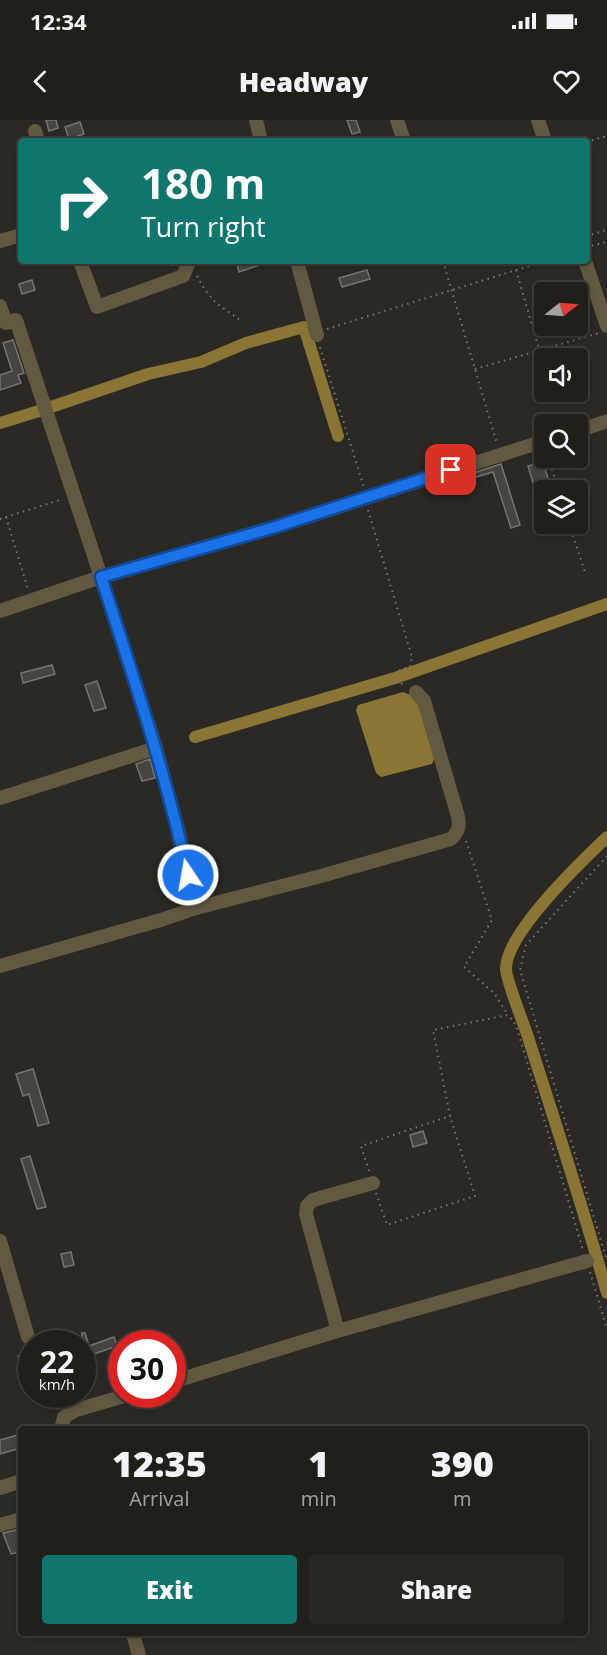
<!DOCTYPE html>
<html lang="en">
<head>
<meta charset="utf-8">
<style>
	body { margin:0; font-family:"Open Sans",sans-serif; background:#282723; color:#f1f3f6; height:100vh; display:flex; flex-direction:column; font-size:22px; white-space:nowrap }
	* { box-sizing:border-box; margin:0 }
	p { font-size:20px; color:#a2a2a2 }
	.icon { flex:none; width:33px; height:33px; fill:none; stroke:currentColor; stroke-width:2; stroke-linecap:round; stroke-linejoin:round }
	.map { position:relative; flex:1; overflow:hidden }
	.drawer { position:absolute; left:18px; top:1306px; width:570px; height:210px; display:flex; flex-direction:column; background:#201f1a; border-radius:6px; box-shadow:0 3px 9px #0003,0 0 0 2px #3d3d39 }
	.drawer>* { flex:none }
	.banner { position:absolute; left:18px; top:18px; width:572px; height:126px; border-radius:6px; box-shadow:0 3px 9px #0003,0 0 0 2px #3d3d39; background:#0f766e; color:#fff; overflow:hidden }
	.needle { width:39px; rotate:73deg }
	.fabs { position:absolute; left:534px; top:162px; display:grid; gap:12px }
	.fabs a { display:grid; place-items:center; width:54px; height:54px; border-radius:6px; background:#201f1a; box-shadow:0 3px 9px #0003,0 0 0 2px #3d3d39; font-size:30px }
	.speed { position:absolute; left:18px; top:1210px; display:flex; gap:12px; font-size:30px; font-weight:700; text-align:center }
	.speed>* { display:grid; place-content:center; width:78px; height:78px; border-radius:50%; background:#201f1a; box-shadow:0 3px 9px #0003,0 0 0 2px #3d3d39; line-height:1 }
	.speed small { font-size:15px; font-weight:400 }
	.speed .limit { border:9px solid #d22; background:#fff; color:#111 }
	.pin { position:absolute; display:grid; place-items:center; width:51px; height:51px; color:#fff; margin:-26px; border-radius:12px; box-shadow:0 3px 9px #0006 }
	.me { position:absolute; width:66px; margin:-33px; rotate:348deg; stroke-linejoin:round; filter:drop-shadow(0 0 4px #0008) }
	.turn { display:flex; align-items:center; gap:21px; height:126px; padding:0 24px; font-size:27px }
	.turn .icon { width:78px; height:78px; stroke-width:2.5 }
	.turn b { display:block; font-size:42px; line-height:51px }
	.eta { display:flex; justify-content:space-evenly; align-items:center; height:102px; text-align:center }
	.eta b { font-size:36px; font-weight:800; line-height:42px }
	.primary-button { display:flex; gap:12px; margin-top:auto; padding:12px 24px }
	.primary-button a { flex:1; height:69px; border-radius:6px; background:#0f766e; color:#fff; font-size:24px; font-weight:800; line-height:69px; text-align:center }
	.primary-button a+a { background:#282723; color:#f1f3f6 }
	.status { display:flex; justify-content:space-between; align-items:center; height:42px; padding:0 30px; background:#201f1a; direction:ltr }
	.status svg { height:16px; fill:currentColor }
	header { display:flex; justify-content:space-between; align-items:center; height:78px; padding:0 24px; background:#201f1a; font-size:27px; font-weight:800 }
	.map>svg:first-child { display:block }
	.water { fill:#8b7535 }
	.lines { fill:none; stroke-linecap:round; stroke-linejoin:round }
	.canal { stroke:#8b7535; stroke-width:12 }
	.building { fill:#474540; stroke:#77756f; stroke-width:1.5 }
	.path { stroke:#797873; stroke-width:2; stroke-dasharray:1.5 4.5; stroke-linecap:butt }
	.minor { stroke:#625941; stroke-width:14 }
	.route-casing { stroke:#114b97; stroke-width:15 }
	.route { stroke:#1a73e8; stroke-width:10 }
</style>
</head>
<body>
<div class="status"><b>12:34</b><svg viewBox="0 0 49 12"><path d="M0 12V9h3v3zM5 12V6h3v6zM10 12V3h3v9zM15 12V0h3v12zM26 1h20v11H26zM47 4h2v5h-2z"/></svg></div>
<header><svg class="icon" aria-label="back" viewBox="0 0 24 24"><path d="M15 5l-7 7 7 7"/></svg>Headway<svg class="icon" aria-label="heart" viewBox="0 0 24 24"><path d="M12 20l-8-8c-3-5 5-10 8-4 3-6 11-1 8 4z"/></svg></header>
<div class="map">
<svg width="607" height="1535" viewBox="0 0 607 1535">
	<rect width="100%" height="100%" fill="#2a2923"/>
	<polygon class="water" points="403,572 413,576 420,585 435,637 432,644 381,657 376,653 356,590 358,585"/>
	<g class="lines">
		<g class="canal">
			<polyline points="51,287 148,254 201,242 246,223 304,207 338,316"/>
			<polyline points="0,303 39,291"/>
			<polyline points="195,617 395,558 607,484"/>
			<path d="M607,717C581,742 507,812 506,848C505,858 524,904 528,917C555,1002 583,1087 607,1173"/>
		</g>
	</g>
	<g class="building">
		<polygon points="46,0 56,0 58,8 49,11"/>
		<polygon points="347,0 356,0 360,12 352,14"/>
		<polygon points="80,2 84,14 69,19 65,7"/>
		<polygon points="236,141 266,141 266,143 239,152"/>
		<polygon points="367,150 370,159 342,167 339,158"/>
		<polygon points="32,160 35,170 22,174 19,164"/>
		<polygon points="13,220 24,253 18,255 21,263 0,270 0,255 12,251 3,223"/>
		<polygon points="543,342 549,362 534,366 528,346"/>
		<polygon points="501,344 520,405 511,408 493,352 466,360 464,356"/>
		<polygon points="52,545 55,554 23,563 21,553"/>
		<polygon points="97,561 106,588 94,591 85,565"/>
		<polygon points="150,639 155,658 142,661 136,644"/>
		<polygon points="33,949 49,1003 38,1006 29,974 23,976 16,954"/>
		<polygon points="423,1011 427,1023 413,1027 410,1015"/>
		<polygon points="30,1036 46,1087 37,1089 21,1039"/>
		<polygon points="71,1132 74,1145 64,1147 61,1134"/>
		<polygon points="82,1213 85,1213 89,1226 114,1217 117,1226 91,1235 94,1242 82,1246"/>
		<polygon points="32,1232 32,1244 21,1247 18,1236"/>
		<polygon points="21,1314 21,1328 0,1334 0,1320"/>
		<polygon points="16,1410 21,1424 21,1432 11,1434 3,1413"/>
	</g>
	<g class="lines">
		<g class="path">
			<polyline points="586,22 607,16"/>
			<polyline points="586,116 607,110"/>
			<polyline points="586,127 607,122"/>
			<polyline points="443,141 497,324"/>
			<polyline points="516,150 544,246"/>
			<polyline points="197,156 205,170 216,183 240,200"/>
			<polyline points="327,209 545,141"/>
			<polyline points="320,227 364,367"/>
			<polyline points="475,249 599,213"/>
			<polyline points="548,338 559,370"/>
			<polyline points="368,390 412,537 410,547 401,549 395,555 397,560 406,567"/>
			<polyline points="6,397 28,469"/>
			<polyline points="0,399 63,379"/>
			<polyline points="569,404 586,455"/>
			<polyline points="466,721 492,800 464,847 494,873 508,895"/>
			<polyline points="607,736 526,825 520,850 607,1141"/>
			<polyline points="369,1051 361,1026 450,996 433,910 508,895 516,905 583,1130"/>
			<polyline points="376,1073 387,1105 475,1076 450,996"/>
			<polyline points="590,1152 607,1209"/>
		</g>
		<g class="minor">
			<polyline points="256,0 261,21"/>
			<polyline points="397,0 404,21"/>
			<polyline points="538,0 545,21"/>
			<polyline points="35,11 38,21"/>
			<polyline points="0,121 21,115"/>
			<polyline points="297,141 317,215"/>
			<polyline points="585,141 607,206"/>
			<polyline points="81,144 97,187 183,156 188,144 186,141"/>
			<polyline points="0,186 6,203 16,200 101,457 0,491"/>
			<polyline points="578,311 607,301"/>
			<polyline points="0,678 156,628"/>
			<polyline points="196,788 179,713 156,628 101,457 272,408 544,321"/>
			<path d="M0,846L164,799L196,788L321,756L451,719C460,710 460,704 457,693L424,581L416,572"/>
			<polyline points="0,1121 28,1217"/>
			<polyline points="334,1212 587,1141"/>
			<polyline points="172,1262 334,1212 337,1209 335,1200 306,1094 307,1086 313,1080 373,1063"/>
			<polyline points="61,1310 64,1297 76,1290 128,1275"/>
			<polyline points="0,1368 21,1361"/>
			<polyline points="0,1405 21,1399"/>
			<polyline points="133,1514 139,1535"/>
		</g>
	</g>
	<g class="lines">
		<defs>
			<path id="route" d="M188,755C166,654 133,556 101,457L272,408L451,350"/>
		</defs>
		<use href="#route" class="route-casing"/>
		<use href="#route" class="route"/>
	</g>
</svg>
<div class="fabs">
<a><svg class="needle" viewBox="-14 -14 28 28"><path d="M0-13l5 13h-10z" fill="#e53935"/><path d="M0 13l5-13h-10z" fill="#a2a2a2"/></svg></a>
<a><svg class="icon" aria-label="sound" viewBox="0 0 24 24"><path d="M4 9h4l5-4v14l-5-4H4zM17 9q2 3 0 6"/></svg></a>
<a><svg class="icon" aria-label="search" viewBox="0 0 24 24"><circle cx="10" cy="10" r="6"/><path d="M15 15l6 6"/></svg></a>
<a><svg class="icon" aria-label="layers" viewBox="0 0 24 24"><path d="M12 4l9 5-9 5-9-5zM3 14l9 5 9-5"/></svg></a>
</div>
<div class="speed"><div>22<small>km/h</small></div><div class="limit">30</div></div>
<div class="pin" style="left:451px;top:350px;background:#d93025"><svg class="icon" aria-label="arrive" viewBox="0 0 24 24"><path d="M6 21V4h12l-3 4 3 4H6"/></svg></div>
<svg class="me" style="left:188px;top:755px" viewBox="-20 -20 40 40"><circle r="17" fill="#1a73e8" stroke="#fff" stroke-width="3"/><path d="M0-11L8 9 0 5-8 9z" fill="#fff"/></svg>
<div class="banner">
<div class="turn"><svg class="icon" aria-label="right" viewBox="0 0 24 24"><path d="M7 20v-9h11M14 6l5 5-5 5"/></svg><div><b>180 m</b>Turn right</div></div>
</div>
<section class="drawer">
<div class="eta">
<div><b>12:35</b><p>Arrival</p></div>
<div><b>1</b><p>min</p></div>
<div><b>390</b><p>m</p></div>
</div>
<div class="primary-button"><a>Exit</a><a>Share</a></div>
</section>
</div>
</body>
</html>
